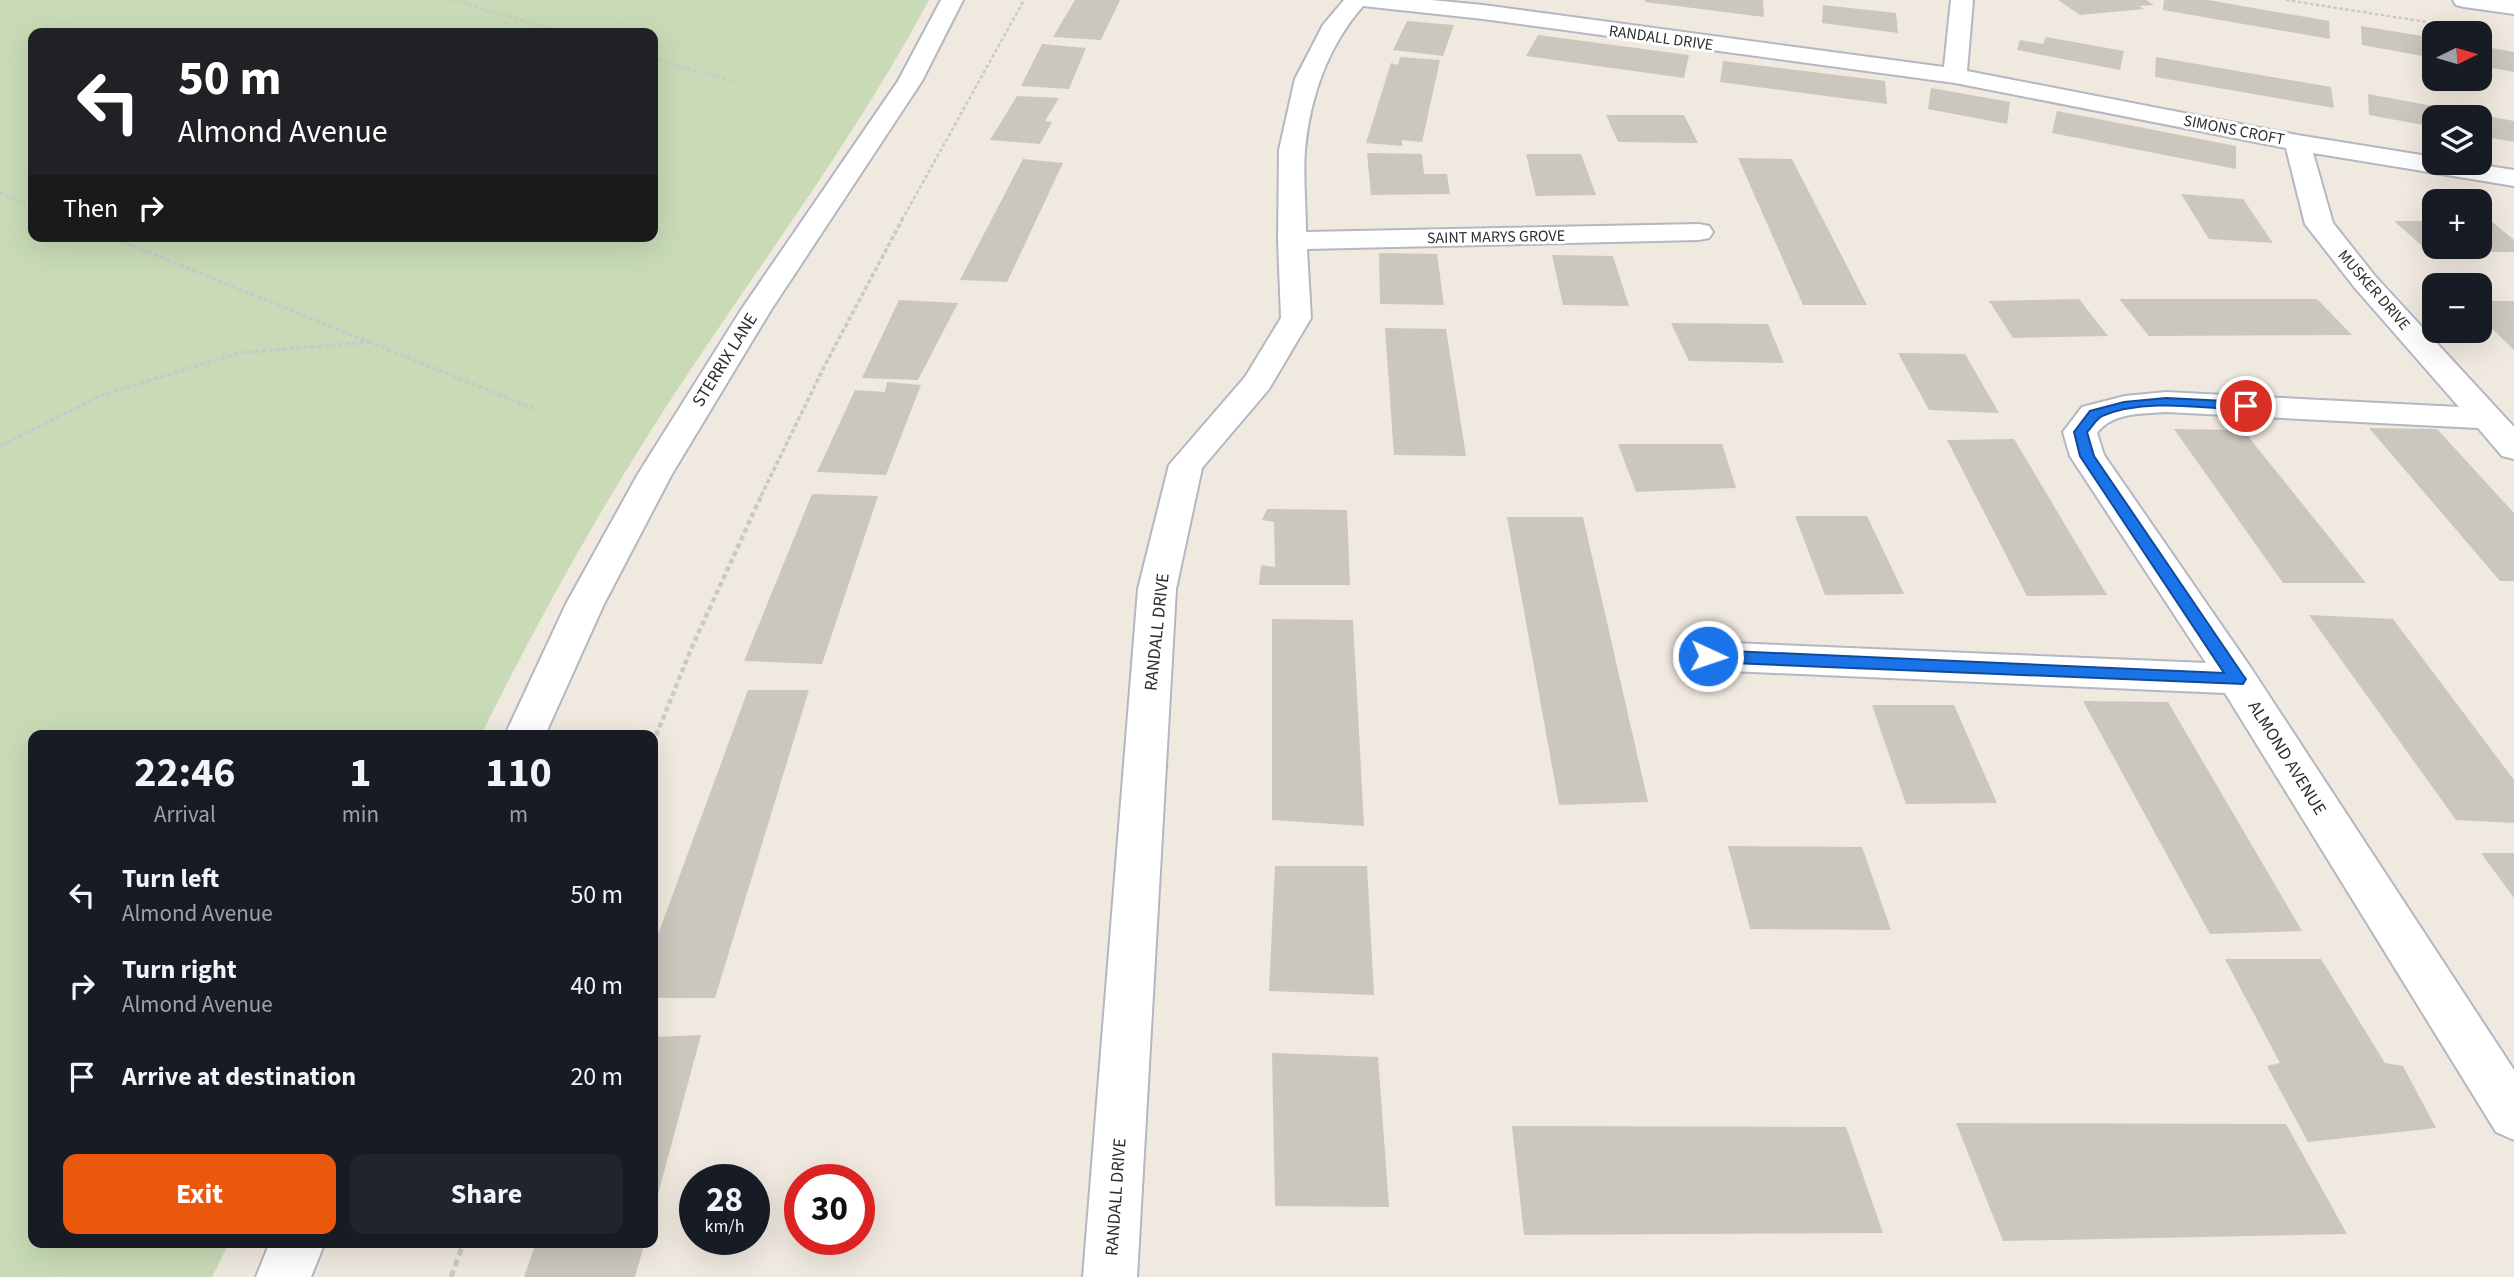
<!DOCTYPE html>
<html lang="en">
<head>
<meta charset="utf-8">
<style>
	body { margin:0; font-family:"Source Sans 3",sans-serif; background:#20242c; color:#f1f3f6; height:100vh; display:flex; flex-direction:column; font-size:26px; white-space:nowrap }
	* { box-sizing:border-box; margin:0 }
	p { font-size:23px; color:#9ea1a6 }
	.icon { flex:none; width:38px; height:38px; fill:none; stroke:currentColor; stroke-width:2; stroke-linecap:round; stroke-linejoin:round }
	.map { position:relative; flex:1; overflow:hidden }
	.details { position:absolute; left:28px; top:730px; width:630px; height:518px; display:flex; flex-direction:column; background:#171b24; border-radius:14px; box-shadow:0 7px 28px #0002 }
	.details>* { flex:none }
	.banner { position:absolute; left:28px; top:28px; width:630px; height:214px; border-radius:14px; box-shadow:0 7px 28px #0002; background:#202124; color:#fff; overflow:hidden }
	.needle { width:46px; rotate:85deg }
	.tools { position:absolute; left:2422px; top:21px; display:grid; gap:14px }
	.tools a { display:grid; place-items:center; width:70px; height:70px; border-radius:14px; background:#171b24; box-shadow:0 7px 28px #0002; font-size:35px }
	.speed { position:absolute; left:679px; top:1164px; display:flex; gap:14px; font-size:35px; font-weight:700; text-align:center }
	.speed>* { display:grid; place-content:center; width:91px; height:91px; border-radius:50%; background:#171b24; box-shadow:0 7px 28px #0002; line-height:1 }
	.speed small { font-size:18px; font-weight:400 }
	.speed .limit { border:10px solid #d22; background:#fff; color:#111 }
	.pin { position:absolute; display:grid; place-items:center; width:60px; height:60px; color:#fff; margin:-30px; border:4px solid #fff; border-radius:50%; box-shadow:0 2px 7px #0007 }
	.me { position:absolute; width:77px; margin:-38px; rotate:93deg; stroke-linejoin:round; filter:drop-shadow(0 0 5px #0008) }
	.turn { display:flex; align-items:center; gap:24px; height:147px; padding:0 35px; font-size:32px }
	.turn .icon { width:91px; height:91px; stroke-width:2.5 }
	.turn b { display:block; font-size:49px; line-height:60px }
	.then { display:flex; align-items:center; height:66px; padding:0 35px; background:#0003; gap:14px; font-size:26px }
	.eta { display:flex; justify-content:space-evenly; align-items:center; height:119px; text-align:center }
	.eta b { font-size:42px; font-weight:700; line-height:49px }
	.button { display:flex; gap:14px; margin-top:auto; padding:14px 35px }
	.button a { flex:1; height:80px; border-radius:14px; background:#ea580c; color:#fff; font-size:28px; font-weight:700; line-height:80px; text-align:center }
	.button a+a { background:#20242c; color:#f1f3f6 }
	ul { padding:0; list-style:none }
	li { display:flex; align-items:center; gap:21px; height:91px; padding:0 35px }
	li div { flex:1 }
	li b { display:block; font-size:26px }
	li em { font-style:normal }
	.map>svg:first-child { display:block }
	.cemetery { fill:#c8dbb6; fill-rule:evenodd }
	.building { fill:#cbc7be }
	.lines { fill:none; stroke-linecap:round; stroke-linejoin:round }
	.minor-casing { stroke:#b4b7c2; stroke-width:4 }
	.tertiary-casing { stroke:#b4b7c2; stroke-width:4 }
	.secondary-casing { stroke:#b4b7c2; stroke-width:4 }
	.path-far3 { stroke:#c9c9c9; stroke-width:2.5; stroke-dasharray:3.5 2.5; stroke-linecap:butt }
	.path-far2 { stroke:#c9c9c9; stroke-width:3.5; stroke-dasharray:4.5 2.5; stroke-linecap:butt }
	.path-far1 { stroke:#c9c9c9; stroke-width:4.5; stroke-dasharray:5 3.5; stroke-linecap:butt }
	.path { stroke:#c9c9c9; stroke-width:5; stroke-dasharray:7 4.5; stroke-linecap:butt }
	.minor { fill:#fff; fill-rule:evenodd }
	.tertiary { fill:#fff; fill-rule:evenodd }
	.secondary { fill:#fff; fill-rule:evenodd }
	.route { fill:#1a73e8; stroke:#114b97; stroke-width:2 }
	.labels { text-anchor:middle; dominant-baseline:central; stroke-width:6; stroke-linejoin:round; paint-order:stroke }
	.far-street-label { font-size:16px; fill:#2e2e2e; stroke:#fff }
	.street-label { font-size:18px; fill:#2e2e2e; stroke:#fff }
</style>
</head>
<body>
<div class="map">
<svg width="2514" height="1277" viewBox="0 0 2514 1277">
	<rect width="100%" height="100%" fill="#f0e9e0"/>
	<path class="cemetery" d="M0,0H929C845,157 734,297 640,448C582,541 529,638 481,735H33V1242L229,1243L212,1277H0ZM33,33H653V236H33Z"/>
	<g class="building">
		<polygon points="1075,0 1120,0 1101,40 1053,37"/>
		<polygon points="1645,0 1763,0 1764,17 1645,2"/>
		<polygon points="2058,0 2146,0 2154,5 2139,6 2144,9 2080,15"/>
		<polygon points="2164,0 2208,0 2329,21 2330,39 2163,10"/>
		<polygon points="1823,5 1896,13 1898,33 1822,23"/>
		<polygon points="1407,21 1454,25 1443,56 1393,50"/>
		<polygon points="2361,26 2434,38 2434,58 2362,45"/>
		<polygon points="1538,35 1689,55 1684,78 1526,56"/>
		<polygon points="2046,37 2124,51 2120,70 2017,50 2020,40 2043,44"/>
		<polygon points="1042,44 1086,48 1069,89 1021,86"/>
		<polygon points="2480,46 2514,52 2514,72 2480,66"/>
		<polygon points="1400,57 1440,60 1422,142 1402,140 1402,146 1366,143 1391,63 1398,65"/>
		<polygon points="2156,57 2331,87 2334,108 2155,77"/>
		<polygon points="1723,61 1885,81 1887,104 1720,82"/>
		<polygon points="1931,88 2010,102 2007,124 1928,109"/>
		<polygon points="2368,94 2514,121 2514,142 2480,136 2480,117 2434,117 2434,127 2369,115"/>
		<polygon points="1017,96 1059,98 1045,121 1052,122 1040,144 990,140"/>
		<polygon points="2057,111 2236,146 2236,169 2052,133"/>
		<polygon points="1606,115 1684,115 1698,143 1618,142"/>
		<polygon points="1367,153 1422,154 1424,174 1447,174 1450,194 1371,195"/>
		<polygon points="1526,154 1581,154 1596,195 1536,196"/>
		<polygon points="1738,158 1792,159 1867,305 1803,305"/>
		<polygon points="1023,159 1063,163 1007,282 960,280"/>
		<polygon points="2181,194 2243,199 2273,243 2209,239"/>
		<polygon points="2394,221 2434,221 2434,247 2480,247 2480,221 2491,221 2514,240 2514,252 2429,252"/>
		<polygon points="1379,253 1437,254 1444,305 1380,304"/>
		<polygon points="1552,255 1613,256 1629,306 1563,305"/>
		<polygon points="2079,299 2108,336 2013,338 1989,301"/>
		<polygon points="2119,299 2317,299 2352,335 2149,336"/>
		<polygon points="899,300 958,303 918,380 862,378"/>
		<polygon points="2480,301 2514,301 2514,350 2480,317"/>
		<polygon points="1671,323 1768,324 1784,363 1689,361"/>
		<polygon points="1385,328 1446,329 1466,456 1394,455"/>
		<polygon points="1898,353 1965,354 1999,413 1929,410"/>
		<polygon points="887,382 921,385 886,475 817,472 855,390 885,392"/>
		<polygon points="2369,428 2437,429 2514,513 2514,581 2500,581"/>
		<polygon points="2174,429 2243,430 2366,583 2283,583"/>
		<polygon points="2014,439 2107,595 2027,596 1947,440"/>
		<polygon points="1618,444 1722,444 1736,488 1636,492"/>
		<polygon points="812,494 878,496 822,664 744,661"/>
		<polygon points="1267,509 1347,510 1350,585 1259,585 1261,565 1275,567 1274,522 1262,520"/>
		<polygon points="1795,516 1867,516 1904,594 1825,595"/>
		<polygon points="1507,517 1583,517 1648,802 1559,805"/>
		<polygon points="2309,615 2393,619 2514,780 2514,823 2456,820"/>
		<polygon points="1272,619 1353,620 1364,826 1272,820"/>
		<polygon points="748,690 809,690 715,998 653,998 653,948"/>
		<polygon points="2083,701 2168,702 2302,931 2210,934"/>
		<polygon points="1872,705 1954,705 1997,803 1906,804"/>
		<polygon points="1728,846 1862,847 1891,930 1750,929"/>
		<polygon points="2481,853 2514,853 2514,898"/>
		<polygon points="1275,866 1367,866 1374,995 1269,991"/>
		<polygon points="2225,959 2321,959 2385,1063 2403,1066 2436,1128 2308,1142 2267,1066 2280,1063"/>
		<polygon points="701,1035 654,1209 653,1209 653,1037"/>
		<polygon points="1272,1053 1378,1057 1389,1207 1275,1206"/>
		<polygon points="1956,1123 2286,1124 2347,1234 2003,1241"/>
		<polygon points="1512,1126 1846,1127 1883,1233 1524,1235"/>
		<polygon points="536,1242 645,1242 635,1277 524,1277"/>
	</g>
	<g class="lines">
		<defs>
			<path id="minor" d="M1344,0H1431L1483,5L1944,67L1951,0H1973L1967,71L2297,135L2434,157V163H2469L2514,170V186L2313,153L2333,223L2375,276L2514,427V459L2502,456L2478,428L2166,412C2141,414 2113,412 2097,433L2104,455L2251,668L2514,1070V1140L2496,1132L2225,693L1708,670L1694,666L1689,656L1694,646L1708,642L2206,663L2070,456L2063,432L2082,407L2125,396L2166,392L2459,407L2355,288L2305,224L2286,148L1955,83L1483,19L1363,6C1328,46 1310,97 1305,150C1303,177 1306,205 1306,232L1699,224L1709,226L1713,232L1709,238L1699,240L1307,249L1311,318L1269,389L1202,468L1176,589L1137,1277H1083L1138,589L1169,465L1245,377L1281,318L1278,241L1279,150L1295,79L1323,25Z"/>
			<g id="tertiary">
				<polygon points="941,0 963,0 922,81 771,310 672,474 604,604 545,735 505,735 566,604 638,474 741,310 898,81"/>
				<polygon points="270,1242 325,1242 311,1277 256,1277"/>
			</g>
			<polygon id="secondary" points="2453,0 2514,0 2514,14 2464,7 2456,5"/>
		</defs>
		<use href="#minor" class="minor-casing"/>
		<use href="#tertiary" class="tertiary-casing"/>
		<use href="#secondary" class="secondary-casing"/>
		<g class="path-far3">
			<polyline points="451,0 566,33"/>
			<polyline points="2286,0 2427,22"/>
			<polyline points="653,58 734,82"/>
			<polyline points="0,193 33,206"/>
			<polyline points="902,220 1024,0"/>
		</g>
		<g class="path-far2">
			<polyline points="108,236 537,410"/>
			<polyline points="0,446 102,395 239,353 370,342"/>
			<polyline points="761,496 825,365 903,218"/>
		</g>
		<polyline class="path-far1" points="653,743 692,647 762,494"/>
		<polyline class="path" points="451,1277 464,1242"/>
		<use href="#minor" class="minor"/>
		<use href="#tertiary" class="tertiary"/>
		<use href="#secondary" class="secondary"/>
	</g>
	<path class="route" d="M2166,398L2246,402L2252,406L2246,410C2201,408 2145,398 2102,416C2096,419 2092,427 2087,432L2094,456L2243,675L2246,679L2243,684L1708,662L1700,656L1708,650L2224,673L2080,456L2074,432L2090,411L2124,402Z"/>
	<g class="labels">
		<g class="far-street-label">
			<text transform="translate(1661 38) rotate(8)">RANDALL DRIVE</text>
			<text transform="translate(2234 130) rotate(11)">SIMONS CROFT</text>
			<text transform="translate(1496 237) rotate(-1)">SAINT MARYS GROVE</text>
			<text transform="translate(2374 290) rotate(49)">MUSKER DRIVE</text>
		</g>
		<g class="street-label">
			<text transform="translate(725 360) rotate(-58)">STERRIX LANE</text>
			<text transform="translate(1157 632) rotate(-84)">RANDALL DRIVE</text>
			<text transform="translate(2287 758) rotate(58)">ALMOND AVENUE</text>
			<text transform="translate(1116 1197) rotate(-86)">RANDALL DRIVE</text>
		</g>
	</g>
</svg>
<div class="tools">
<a><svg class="needle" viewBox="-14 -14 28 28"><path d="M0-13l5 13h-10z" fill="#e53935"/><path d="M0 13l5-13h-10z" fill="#9ea1a6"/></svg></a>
<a><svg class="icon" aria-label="layers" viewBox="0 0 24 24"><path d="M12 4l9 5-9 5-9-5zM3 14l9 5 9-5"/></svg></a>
<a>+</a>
<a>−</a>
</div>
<div class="speed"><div>28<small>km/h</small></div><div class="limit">30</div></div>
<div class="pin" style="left:2246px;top:406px;background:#d93025"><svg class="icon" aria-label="arrive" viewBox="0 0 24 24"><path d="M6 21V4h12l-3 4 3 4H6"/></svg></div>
<svg class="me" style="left:1708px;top:656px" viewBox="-20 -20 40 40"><circle r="17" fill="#1a73e8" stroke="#fff" stroke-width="3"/><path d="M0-11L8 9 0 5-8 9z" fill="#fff"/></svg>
<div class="banner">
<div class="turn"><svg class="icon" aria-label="left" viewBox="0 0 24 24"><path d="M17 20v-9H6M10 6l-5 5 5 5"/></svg><div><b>50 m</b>Almond Avenue</div></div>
<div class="then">Then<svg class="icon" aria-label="right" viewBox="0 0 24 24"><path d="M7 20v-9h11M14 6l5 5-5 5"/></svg></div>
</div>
<section class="details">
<div class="eta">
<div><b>22:46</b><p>Arrival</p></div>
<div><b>1</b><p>min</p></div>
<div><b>110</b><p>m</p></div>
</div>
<ul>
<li><svg class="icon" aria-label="left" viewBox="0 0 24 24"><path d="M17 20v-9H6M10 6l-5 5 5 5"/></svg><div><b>Turn left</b><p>Almond Avenue</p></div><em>50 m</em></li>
<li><svg class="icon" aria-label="right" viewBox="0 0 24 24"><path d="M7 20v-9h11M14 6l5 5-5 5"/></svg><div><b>Turn right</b><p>Almond Avenue</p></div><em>40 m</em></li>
<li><svg class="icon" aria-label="arrive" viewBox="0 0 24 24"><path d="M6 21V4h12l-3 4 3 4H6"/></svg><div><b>Arrive at destination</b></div><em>20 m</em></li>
</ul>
<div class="button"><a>Exit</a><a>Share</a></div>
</section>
</div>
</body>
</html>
